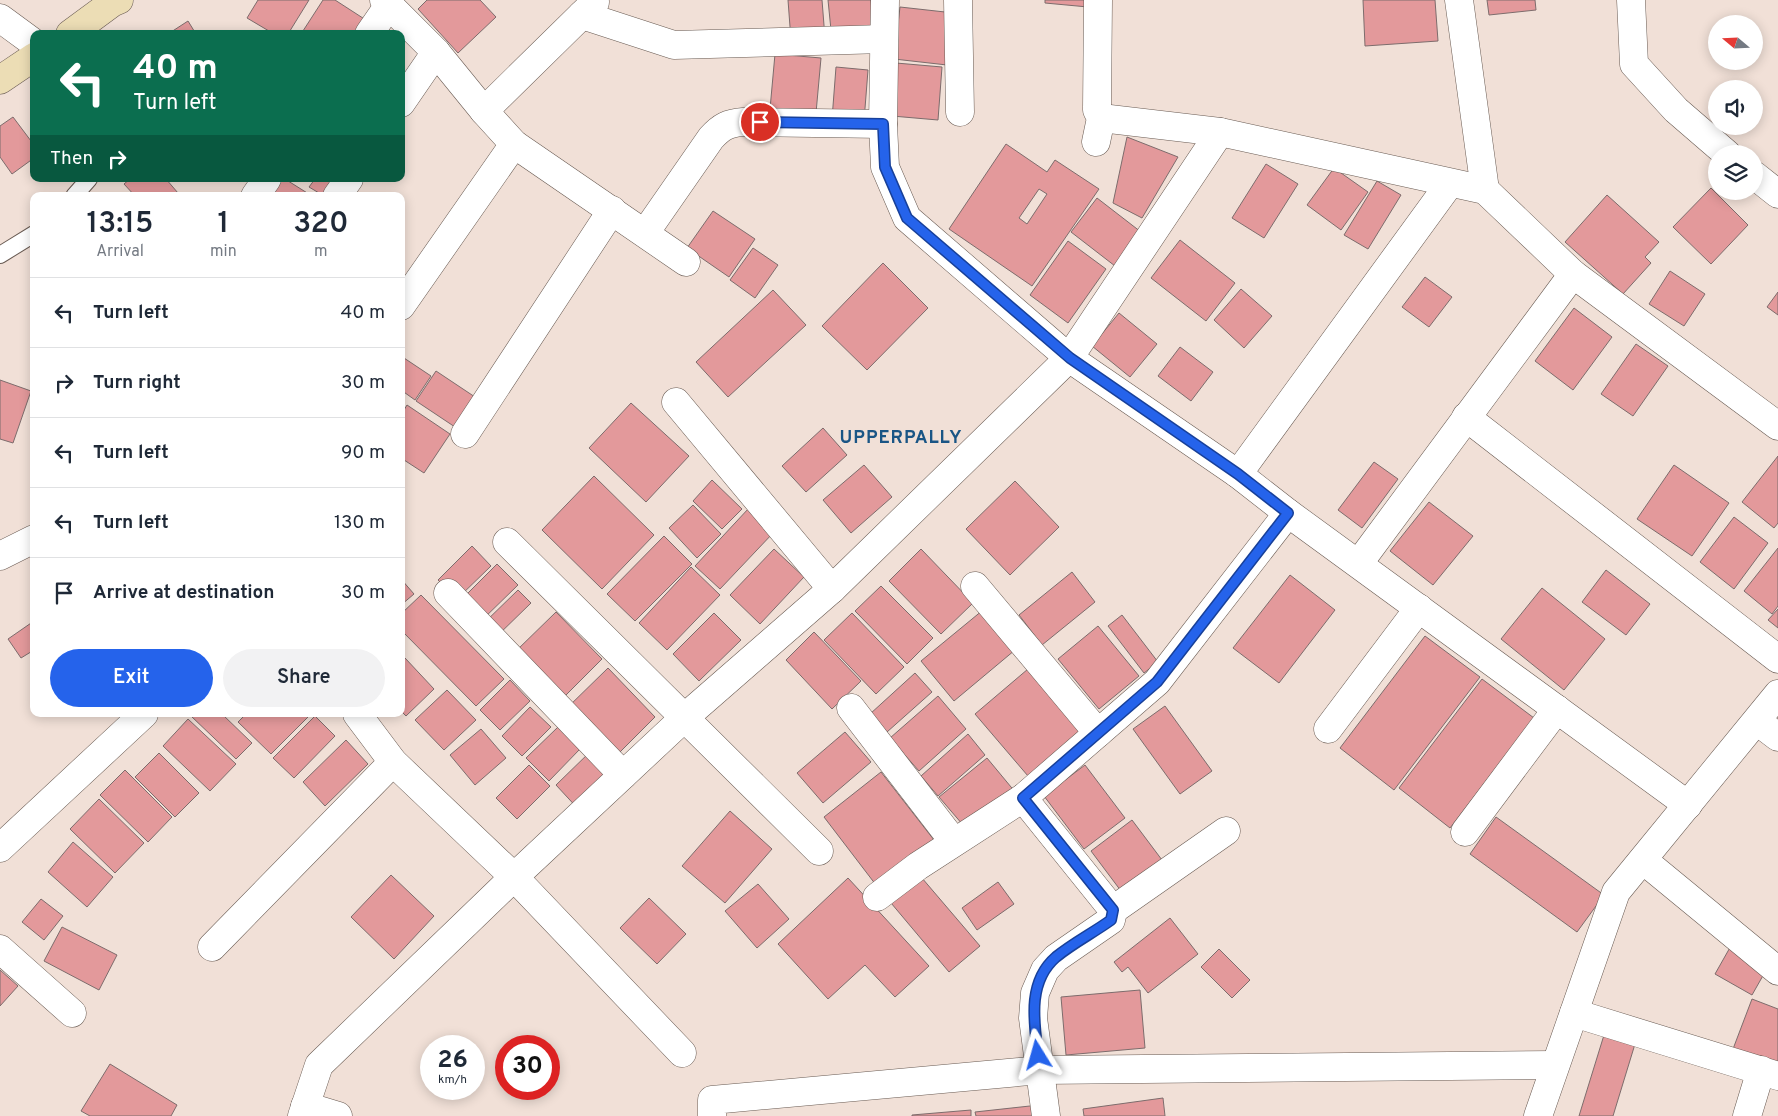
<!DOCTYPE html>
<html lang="en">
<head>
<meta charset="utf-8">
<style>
	body { margin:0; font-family:Overpass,sans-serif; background:#f2f2f3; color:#1f2937; height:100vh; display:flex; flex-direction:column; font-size:19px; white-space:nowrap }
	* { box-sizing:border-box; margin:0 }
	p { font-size:16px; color:#747a83 }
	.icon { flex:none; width:28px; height:28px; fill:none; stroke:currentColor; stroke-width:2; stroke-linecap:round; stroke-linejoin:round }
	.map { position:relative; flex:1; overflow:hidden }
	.sheet { position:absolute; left:30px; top:192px; width:375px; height:525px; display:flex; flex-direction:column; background:#fff; border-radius:10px; box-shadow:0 2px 12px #0003 }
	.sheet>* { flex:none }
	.banner { position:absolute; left:30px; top:30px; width:375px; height:152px; border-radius:10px; box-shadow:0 2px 12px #0003; background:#0b6e4f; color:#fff; overflow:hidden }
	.needle { width:32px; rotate:289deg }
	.controls { position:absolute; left:1708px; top:15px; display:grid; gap:10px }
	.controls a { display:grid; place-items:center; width:55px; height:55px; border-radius:50%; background:#fff; box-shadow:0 2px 12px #0003; font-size:25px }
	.speed { position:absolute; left:420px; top:1035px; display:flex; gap:10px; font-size:25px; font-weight:700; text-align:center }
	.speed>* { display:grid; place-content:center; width:65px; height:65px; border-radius:50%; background:#fff; box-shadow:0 2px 12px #0003; line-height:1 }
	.speed small { font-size:12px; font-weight:400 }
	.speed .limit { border:8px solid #d22; background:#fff; color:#111 }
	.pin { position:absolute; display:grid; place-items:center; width:42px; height:42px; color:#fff; margin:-21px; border:2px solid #fff; border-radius:50%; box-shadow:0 1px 5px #0007 }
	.me { position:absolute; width:55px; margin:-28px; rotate:352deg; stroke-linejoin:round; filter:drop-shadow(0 0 4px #0008) }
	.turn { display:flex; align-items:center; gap:18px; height:105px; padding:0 20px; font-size:22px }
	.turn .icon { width:65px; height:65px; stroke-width:2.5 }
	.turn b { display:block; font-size:35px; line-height:42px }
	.then { display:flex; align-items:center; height:48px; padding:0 20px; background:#0003; gap:10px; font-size:19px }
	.eta { display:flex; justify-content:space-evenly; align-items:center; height:85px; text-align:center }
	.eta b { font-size:30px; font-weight:600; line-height:35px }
	.primary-button { display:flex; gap:10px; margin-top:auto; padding:10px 20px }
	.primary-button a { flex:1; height:58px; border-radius:30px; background:#2563eb; color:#fff; font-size:20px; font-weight:600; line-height:58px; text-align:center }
	.primary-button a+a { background:#f2f2f3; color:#1f2937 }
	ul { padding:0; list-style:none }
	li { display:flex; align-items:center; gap:15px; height:70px; padding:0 20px; border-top:1px solid #e0e1e3 }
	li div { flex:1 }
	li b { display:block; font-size:19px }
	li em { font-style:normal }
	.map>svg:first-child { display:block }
	.building { fill:#e3999b; stroke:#7d6c6c; fill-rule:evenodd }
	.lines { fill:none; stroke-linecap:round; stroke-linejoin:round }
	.lane-casing { stroke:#695b53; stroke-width:18 }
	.street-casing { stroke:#695b53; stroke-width:29 }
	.secondary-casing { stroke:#695b53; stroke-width:29 }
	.lane { stroke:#fff; stroke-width:16 }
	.street { stroke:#fff; stroke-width:28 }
	.secondary { stroke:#ecddb5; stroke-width:28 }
	.route-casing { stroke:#184099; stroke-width:12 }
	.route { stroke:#2563eb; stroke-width:9 }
	.labels { text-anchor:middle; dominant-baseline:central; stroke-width:4; stroke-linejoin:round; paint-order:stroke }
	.district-label { font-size:18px; font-weight:bold; letter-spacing:1px; fill:#1a5585; stroke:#f1e0d7 }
</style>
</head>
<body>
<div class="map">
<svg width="1778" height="1116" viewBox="0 0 1778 1116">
	<rect width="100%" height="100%" fill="#f1e0d7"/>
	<g class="building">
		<polygon points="258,0 309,0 288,34 274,34 247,18"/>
		<polygon points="323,0 335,0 369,22 361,34 301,34"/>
		<polygon points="427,0 480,0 496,17 458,53 418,9"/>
		<polygon points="788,0 822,0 825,38 791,40"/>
		<polygon points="828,0 871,0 874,36 832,40"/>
		<polygon points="1045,0 1089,0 1088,7 1045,3"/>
		<polygon points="1363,0 1435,0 1438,41 1365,46"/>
		<polygon points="1487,0 1535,0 1536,10 1489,15"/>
		<polygon points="900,7 954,13 947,65 894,59"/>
		<polygon points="188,21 196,34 168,34"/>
		<polygon points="775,54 821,58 816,113 770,109"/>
		<polygon points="896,63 942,67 938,120 892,116"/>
		<polygon points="836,67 868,70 864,121 832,119"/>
		<polygon points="13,117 34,145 34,158 12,174 0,157 0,126"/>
		<polygon points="1127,137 1178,157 1142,218 1113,203"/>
		<path d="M1006,144L1047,172L1055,160L1099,189L1032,286L949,229ZM1039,189L1047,194L1027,224L1019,218Z"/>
		<polygon points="1266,164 1298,184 1264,238 1232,218"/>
		<polygon points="1334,168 1368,192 1341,230 1307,205"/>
		<polygon points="130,179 166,179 178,193 175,196 135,196 124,184"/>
		<polygon points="278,179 285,179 312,196 267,196"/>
		<polygon points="315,179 343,179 324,196 309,187"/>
		<polygon points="1377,181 1401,195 1368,249 1344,235"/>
		<polygon points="1711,188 1748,225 1711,264 1673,227"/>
		<polygon points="1607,195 1659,242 1645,257 1651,263 1623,294 1565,242"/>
		<polygon points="1097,198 1141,232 1115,266 1071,232"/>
		<polygon points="713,211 755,239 729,277 687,248"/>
		<polygon points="1180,240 1235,283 1206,321 1151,278"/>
		<polygon points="1068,241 1106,269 1068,323 1030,295"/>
		<polygon points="753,248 778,265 755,298 730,280"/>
		<polygon points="883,263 928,308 867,370 822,326"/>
		<polygon points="1670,271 1705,294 1684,326 1649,304"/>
		<polygon points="1425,277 1452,297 1429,327 1402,307"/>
		<polygon points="1241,289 1272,316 1244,348 1214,320"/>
		<polygon points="773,290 806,325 728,397 696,362"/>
		<polygon points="1778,292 1778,315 1767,307"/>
		<polygon points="1574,308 1612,337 1573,390 1535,361"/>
		<polygon points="1119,313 1157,344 1130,377 1092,346"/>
		<polygon points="1636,344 1668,366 1633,416 1601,394"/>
		<polygon points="1180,347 1213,372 1191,401 1158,376"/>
		<polygon points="401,356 431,376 415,400 401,390"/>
		<polygon points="436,371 481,401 461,431 416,401"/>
		<polygon points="0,380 31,391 13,443 0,439"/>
		<polygon points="631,403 689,456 646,502 589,448"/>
		<polygon points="407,405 450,434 424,473 401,458 401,415"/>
		<polygon points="823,428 847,455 806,492 782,466"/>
		<polygon points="1778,456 1778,523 1774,528 1742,502"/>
		<polygon points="1374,462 1398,479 1362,528 1338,510"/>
		<polygon points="864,465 892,497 851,533 823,500"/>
		<polygon points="1674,465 1729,503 1692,556 1637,519"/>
		<polygon points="594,476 654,535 602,589 542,530"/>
		<polygon points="712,480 742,509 722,529 693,501"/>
		<polygon points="1015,481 1059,527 1010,575 966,529"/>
		<polygon points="1429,502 1473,536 1433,585 1390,551"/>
		<polygon points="693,505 721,534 697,558 669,528"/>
		<polygon points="749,508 774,532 720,589 695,566"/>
		<polygon points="1734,517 1768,543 1734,589 1700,562"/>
		<polygon points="664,536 692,564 635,621 607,594"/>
		<polygon points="472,546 491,566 457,599 438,580"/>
		<polygon points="1778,548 1778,606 1772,614 1744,591"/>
		<polygon points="774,549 804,577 760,624 730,595"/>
		<polygon points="921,549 973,603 941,634 889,581"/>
		<polygon points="497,564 518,585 479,623 459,602"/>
		<polygon points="691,567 720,595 667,650 639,623"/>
		<polygon points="1606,570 1650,604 1626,635 1582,602"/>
		<polygon points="1072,572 1095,602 1042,645 1019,615"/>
		<polygon points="1290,575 1335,610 1279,683 1233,648"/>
		<polygon points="401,579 414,594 401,605"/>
		<polygon points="881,586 933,638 907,664 855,611"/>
		<polygon points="1542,588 1605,639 1564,690 1501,639"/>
		<polygon points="518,590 531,603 494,639 481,626"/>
		<polygon points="421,595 504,679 476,706 401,630 401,614"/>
		<polygon points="1778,609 1778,628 1768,620"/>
		<polygon points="983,610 1015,650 954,701 921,661"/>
		<polygon points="556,612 602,659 561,700 515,652"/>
		<polygon points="714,613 741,640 699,681 673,654"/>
		<polygon points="852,613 904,667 876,694 824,640"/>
		<polygon points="1122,615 1158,662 1144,673 1108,626"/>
		<polygon points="34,621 34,650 21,658 8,639"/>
		<polygon points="1098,626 1139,676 1099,709 1058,659"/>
		<polygon points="814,632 861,681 832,709 786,660"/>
		<polygon points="1425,636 1480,677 1394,790 1340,748"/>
		<polygon points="405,658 434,689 406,716 401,711 401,662"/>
		<polygon points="608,668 655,717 613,759 565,710"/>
		<polygon points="1028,669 1080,731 1028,776 975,714"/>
		<polygon points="915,673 932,692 887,732 870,714"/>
		<polygon points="1482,679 1534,718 1450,828 1399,788"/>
		<polygon points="510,680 530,701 500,730 480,710"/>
		<polygon points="447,690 476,720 444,750 415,720"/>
		<polygon points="938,696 966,729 919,771 890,738"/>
		<polygon points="1165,706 1212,771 1180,794 1133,729"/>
		<polygon points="530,707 551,727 522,756 502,736"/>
		<polygon points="193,714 222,714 252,743 236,759 191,716"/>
		<polygon points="246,714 311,714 271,754 238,722"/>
		<polygon points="315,716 335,736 294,778 273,758"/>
		<polygon points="188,719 236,764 210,791 163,746"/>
		<polygon points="558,727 580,749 549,781 526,758"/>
		<polygon points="481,729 506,758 475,785 450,755"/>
		<polygon points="845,732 871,762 823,803 797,773"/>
		<polygon points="968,734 985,755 938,796 921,776"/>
		<polygon points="346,740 368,764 325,806 303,782"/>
		<polygon points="592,750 617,776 581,812 556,785"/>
		<polygon points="159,753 199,793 175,817 135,777"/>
		<polygon points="987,758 1016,793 969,832 939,797"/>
		<polygon points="529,765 550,786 517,819 496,798"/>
		<polygon points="1085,765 1125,818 1084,849 1044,796"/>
		<polygon points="125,770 172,817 148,842 100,795"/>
		<polygon points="881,772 934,840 876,885 824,817"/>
		<polygon points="99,799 144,843 115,873 70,829"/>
		<polygon points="730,811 772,849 725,903 682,866"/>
		<polygon points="1496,817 1604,895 1577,932 1470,854"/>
		<polygon points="1132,820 1165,864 1124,895 1091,851"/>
		<polygon points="73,842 113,877 87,907 48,872"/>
		<polygon points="916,871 980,946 949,972 886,897"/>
		<polygon points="391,875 434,916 394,959 351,917"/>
		<polygon points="848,878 929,966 895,997 865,965 828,999 778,944"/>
		<polygon points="998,882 1014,904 977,930 962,908"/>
		<polygon points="758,884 789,919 757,948 725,911"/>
		<polygon points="649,898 686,934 657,964 620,928"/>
		<polygon points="41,899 63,916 44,940 22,922"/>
		<polygon points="1170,918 1198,954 1148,993 1128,967 1122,972 1114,962"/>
		<polygon points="62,927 117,955 99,990 44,961"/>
		<polygon points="1732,944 1769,965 1752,995 1715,974"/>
		<polygon points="1219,949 1250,980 1232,998 1201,967"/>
		<polygon points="0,970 18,986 0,1006"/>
		<polygon points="1140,990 1145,1048 1066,1055 1061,997"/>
		<polygon points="1752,999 1778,1009 1778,1065 1733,1049"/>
		<polygon points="1604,1035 1635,1044 1613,1116 1579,1116"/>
		<polygon points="110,1064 177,1105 171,1116 90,1116 81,1111"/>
		<polygon points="1163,1098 1165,1116 1084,1116 1083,1109"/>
		<polygon points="1039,1105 1040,1116 976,1116 975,1112"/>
		<polygon points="971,1110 971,1116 912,1116 912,1115"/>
	</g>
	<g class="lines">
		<defs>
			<g id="lane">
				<polyline points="74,196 89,179"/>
				<polyline points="0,255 34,234"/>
			</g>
			<g id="street">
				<polyline points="384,0 436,52 484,111 514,144 686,262"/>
				<polyline points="885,0 883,124 885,167 907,218 1069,358 1238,474 1288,513 1688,805"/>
				<polyline points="958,0 960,112"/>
				<polyline points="1459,0 1485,190"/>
				<polyline points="1631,0 1634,64 1676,110 1727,154"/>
				<polyline points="582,15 674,45 884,39"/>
				<polyline points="0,18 34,43"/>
				<polyline points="369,34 389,5"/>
				<polyline points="401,103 436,52"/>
				<polyline points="484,111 595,2"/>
				<polyline points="1101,118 1220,132 1485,190 1573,274 1778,426"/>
				<polyline points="1096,142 1101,118 1097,110 1098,0"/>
				<polyline points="1754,175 1778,194"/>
				<polyline points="255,196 267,179"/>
				<polyline points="337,196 349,179"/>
				<path d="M645,233L711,138C721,127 728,123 743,122L883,124"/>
				<polyline points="401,306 514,144"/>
				<polyline points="676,402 832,589"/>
				<polyline points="1466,417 1778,659"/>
				<polyline points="465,434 612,210"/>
				<polyline points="1238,474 1450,183"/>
				<polyline points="507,542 819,851"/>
				<polyline points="0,556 34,539"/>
				<polyline points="1359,563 1573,274"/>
				<polyline points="975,586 1098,733"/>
				<polyline points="448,593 623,775"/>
				<polyline points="851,708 954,842"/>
				<polyline points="357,714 393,762 514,877 682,1053"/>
				<polyline points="1757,721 1778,737"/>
				<polyline points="1328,729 1419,608"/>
				<polyline points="1023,798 1113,910 1111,920 1056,958 1045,970 1035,993 1033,1018 1046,1116"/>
				<polyline points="1465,832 1557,709"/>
				<polyline points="0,848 144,714"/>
				<polyline points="1643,860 1778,971"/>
				<polyline points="877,897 918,866 1023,798 1157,682 1288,513"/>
				<polyline points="1113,910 1226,831"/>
				<polyline points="212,947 393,762"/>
				<polyline points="0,949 72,1013"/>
				<polyline points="1574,1013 1778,1076"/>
				<polyline points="305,1106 338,1116"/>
				<polyline points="302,1116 319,1065 514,877 684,718 832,589 1069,358 1220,132"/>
				<polyline points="712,1116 712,1100 1041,1070 1555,1065"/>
				<polyline points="1538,1116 1616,892 1778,694"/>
				<polyline points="1747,1116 1761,1070"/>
			</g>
			<g id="secondary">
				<polyline points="70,34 112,3 119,0"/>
				<polyline points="0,80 34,57"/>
			</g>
		</defs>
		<use href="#lane" class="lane-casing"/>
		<use href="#street" class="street-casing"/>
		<use href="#secondary" class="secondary-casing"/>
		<use href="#lane" class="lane"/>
		<use href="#street" class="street"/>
		<use href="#secondary" class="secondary"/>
	</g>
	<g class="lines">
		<defs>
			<path id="route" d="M760,122L883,124L885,167L907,218L1070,358L1238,474L1288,513L1157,682L1023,798L1113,910L1111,920C1093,933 1073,943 1056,957C1027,982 1034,1022 1038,1055"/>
		</defs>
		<use href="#route" class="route-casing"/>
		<use href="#route" class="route"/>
	</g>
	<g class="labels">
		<g class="district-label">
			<text x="901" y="438">UPPERPALLY</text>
		</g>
	</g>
</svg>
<div class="controls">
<a><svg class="needle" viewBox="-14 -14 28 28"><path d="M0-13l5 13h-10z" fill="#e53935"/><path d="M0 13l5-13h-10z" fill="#747a83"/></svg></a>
<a><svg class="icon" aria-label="sound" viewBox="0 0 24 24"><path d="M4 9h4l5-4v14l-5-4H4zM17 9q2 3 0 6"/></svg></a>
<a><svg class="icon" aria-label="layers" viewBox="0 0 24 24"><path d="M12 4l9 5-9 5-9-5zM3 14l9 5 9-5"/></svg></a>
</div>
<div class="speed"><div>26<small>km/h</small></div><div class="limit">30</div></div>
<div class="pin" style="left:760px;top:122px;background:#d93025"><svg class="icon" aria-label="arrive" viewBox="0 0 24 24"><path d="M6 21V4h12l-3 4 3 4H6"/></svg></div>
<svg class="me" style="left:1038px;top:1055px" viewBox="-20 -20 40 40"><path d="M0-17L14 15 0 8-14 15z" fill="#2563eb" stroke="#fff" stroke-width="4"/></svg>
<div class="banner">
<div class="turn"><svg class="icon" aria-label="left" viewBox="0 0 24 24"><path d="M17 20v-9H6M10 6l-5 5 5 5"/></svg><div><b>40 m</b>Turn left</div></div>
<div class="then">Then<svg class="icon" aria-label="right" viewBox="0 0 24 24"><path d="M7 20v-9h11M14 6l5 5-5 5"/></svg></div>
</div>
<section class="sheet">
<div class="eta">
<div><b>13:15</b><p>Arrival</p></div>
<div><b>1</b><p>min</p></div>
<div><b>320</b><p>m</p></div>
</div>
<ul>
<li><svg class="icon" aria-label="left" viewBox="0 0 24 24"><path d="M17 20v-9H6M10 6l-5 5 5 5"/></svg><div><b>Turn left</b></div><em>40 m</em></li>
<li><svg class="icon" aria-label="right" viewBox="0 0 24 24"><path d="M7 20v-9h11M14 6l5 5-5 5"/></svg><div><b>Turn right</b></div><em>30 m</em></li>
<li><svg class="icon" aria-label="left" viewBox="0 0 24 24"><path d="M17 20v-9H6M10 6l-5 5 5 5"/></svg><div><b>Turn left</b></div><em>90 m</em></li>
<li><svg class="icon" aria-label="left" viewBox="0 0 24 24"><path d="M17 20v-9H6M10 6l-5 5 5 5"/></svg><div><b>Turn left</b></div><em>130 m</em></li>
<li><svg class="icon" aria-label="arrive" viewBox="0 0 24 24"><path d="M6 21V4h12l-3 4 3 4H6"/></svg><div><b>Arrive at destination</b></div><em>30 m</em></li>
</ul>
<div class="primary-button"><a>Exit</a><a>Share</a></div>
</section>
</div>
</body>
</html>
